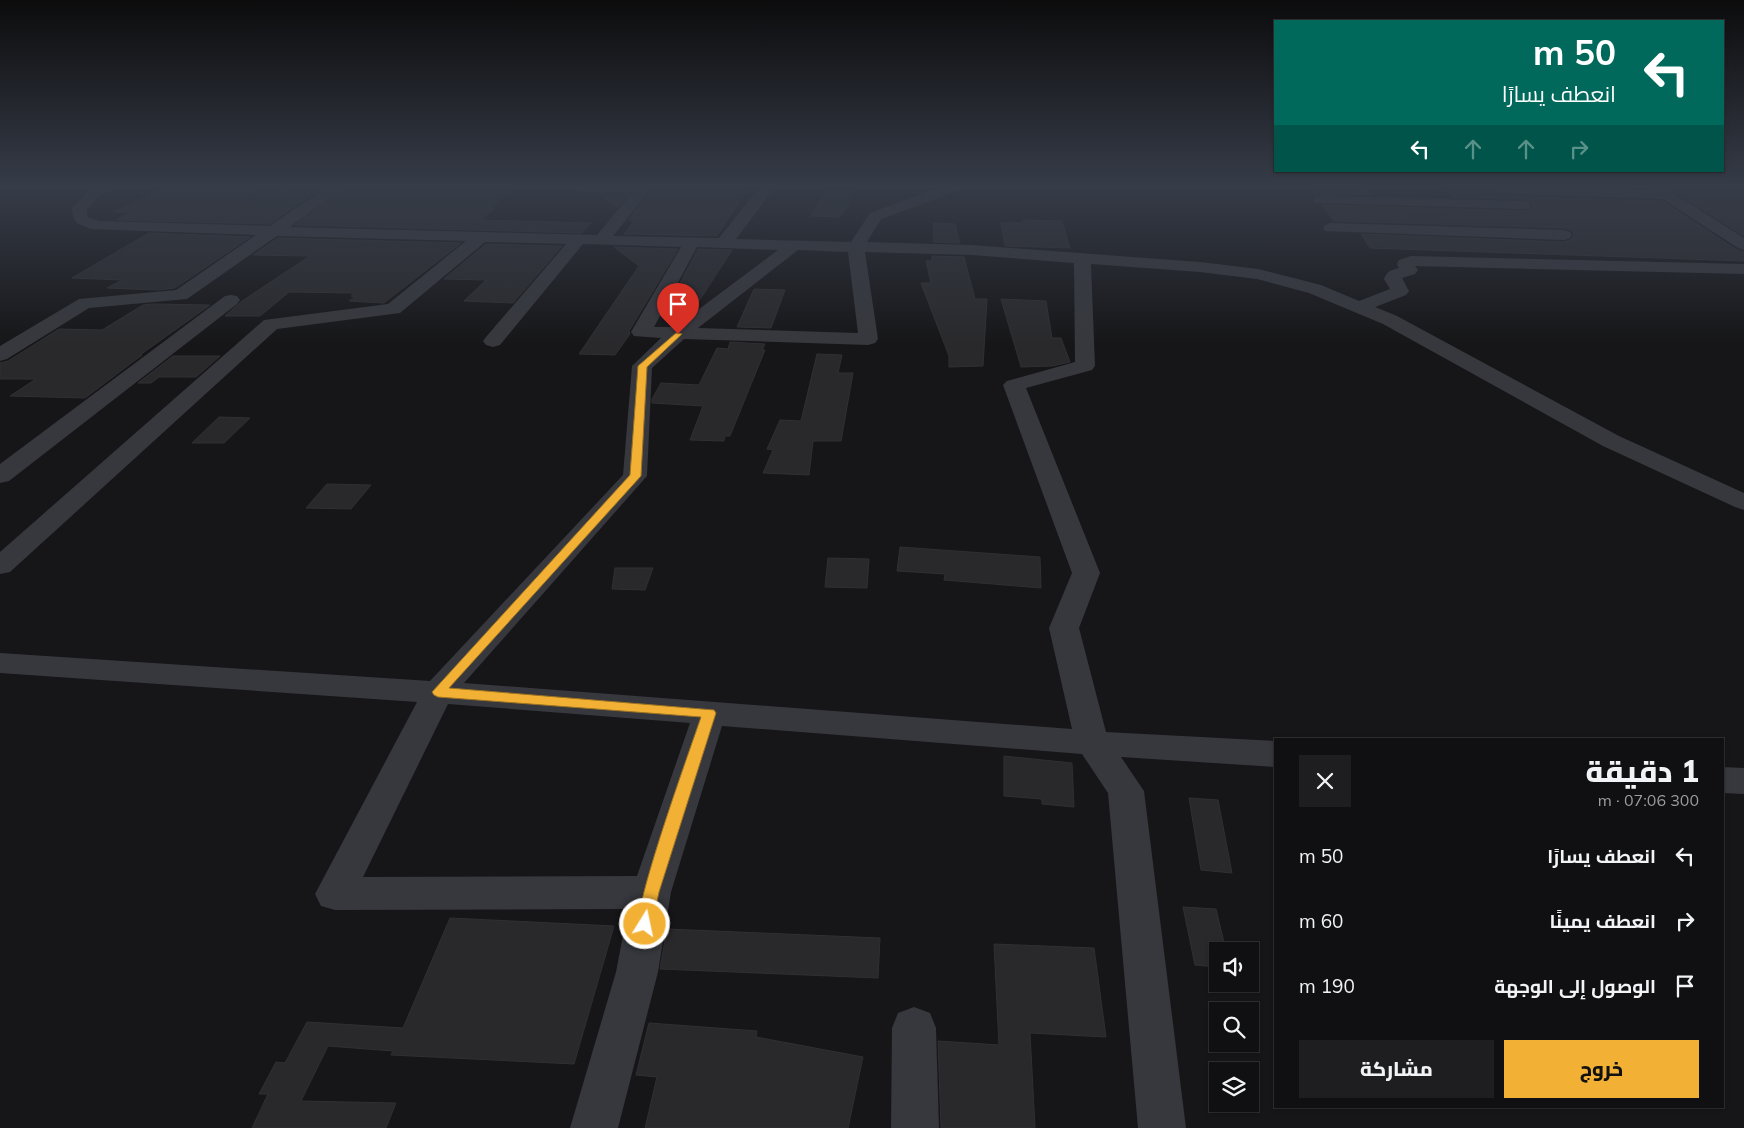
<!DOCTYPE html>
<html lang="ar">
<head>
<meta charset="utf-8">
<style>
	body { margin:0; font-family:Mulish,Cairo,sans-serif; background:#1e1e20; color:#f1f3f6; direction:rtl; height:100vh; display:flex; flex-direction:column; font-size:19px; white-space:nowrap }
	* { box-sizing:border-box; margin:0 }
	p { font-size:16px; color:#9c9d9f }
	.icon { flex:none; width:28px; height:28px; fill:none; stroke:currentColor; stroke-width:2; stroke-linecap:round; stroke-linejoin:round }
	.map { position:relative; flex:1; overflow:hidden; direction:ltr }
	.details { position:absolute; left:1274px; top:738px; width:450px; height:370px; display:flex; flex-direction:column; background:#101012; border-radius:0px; box-shadow:0 1px 4px #0004,0 0 0 1px #303032; direction:rtl }
	.details>* { flex:none }
	.banner { position:absolute; left:1274px; top:20px; width:450px; height:152px; border-radius:0px; box-shadow:0 1px 4px #0004,0 0 0 1px #303032; direction:rtl; background:#00695c; color:#fff; overflow:hidden }
	.tools { position:absolute; left:1209px; top:942px; display:grid; gap:10px }
	.tools a { display:grid; place-items:center; width:50px; height:50px; border-radius:0px; background:#101012; box-shadow:0 1px 4px #0004,0 0 0 1px #303032; font-size:25px }
	.pin { position:absolute; display:grid; place-items:center; width:42px; height:42px; color:#fff; margin:-51px -21px; border-radius:50% 50% 50% 0; rotate:-45deg; box-shadow:0 0 5px #0007 }
	.pin .icon { rotate:45deg }
	.me { position:absolute; width:55px; margin:-28px; rotate:10deg; stroke-linejoin:round; filter:drop-shadow(0 0 4px #0008) }
	.turn { display:flex; align-items:center; gap:18px; height:105px; padding:0 25px; font-size:22px }
	.turn .icon { width:65px; height:65px; stroke-width:2.5 }
	.turn b { display:block; font-size:35px; line-height:42px }
	.lanes { display:flex; align-items:center; height:48px; padding:0 25px; background:#0003; justify-content:center; gap:25px; direction:ltr }
	.lanes .off { opacity:.35 }
	.round { display:grid; place-items:center; flex:none; width:52px; height:52px; border-radius:0px; background:#1e1e20 }
	.headline { display:flex; align-items:center; justify-content:space-between; height:85px; padding:0 25px }
	h1 { font-size:30px; font-weight:800; line-height:38px }
	.button { display:flex; gap:10px; margin-top:auto; padding:10px 25px }
	.button a { flex:1; height:58px; border-radius:0px; background:#f2b134; color:#111; font-size:20px; font-weight:800; line-height:58px; text-align:center }
	.button a+a { background:#1e1e20; color:#f1f3f6 }
	ul { padding:0; list-style:none }
	li { display:flex; align-items:center; gap:15px; height:65px; padding:0 25px }
	li div { flex:1 }
	li b { display:block; font-size:19px }
	li em { font-style:normal }
	.map>svg:first-child { display:block }
	.building { fill:#29292c; stroke:#303034 }
	.lines { fill:none; stroke-linecap:round; stroke-linejoin:round }
	.minor { fill:#37383d; fill-rule:evenodd }
	.route { fill:#f2b134; stroke:#9d7322 }
</style>
</head>
<body>
<div class="map">
<svg width="1744" height="1128" viewBox="0 0 1744 1128">
	<rect width="100%" height="100%" fill="#161618"/>
	<g class="building">
		<polygon points="287,187 323,187 269,224 117,220 130,212 114,212 163,189 281,190"/>
		<polygon points="346,187 516,187 488,209 494,209 480,220 591,223 582,233 295,225"/>
		<polygon points="654,187 749,187 717,236 624,234 633,223 629,219"/>
		<polygon points="1309,187 1362,187 1373,195 1315,195"/>
		<polygon points="1444,187 1498,187 1496,191 1498,194 1505,196 1662,201 1737,250 1744,252 1744,261 1370,248 1361,234 1564,242 1572,239 1574,234 1571,230 1564,228 1334,221 1322,205 1524,211 1529,210 1533,206 1531,201 1524,199 1453,197"/>
		<polygon points="1668,187 1744,187 1744,236"/>
		<polygon points="826,191 852,192 847,207 840,217 811,216"/>
		<polygon points="600,194 628,195 617,208"/>
		<polygon points="1023,220 1062,221 1070,248 1005,246 1001,223 1023,223"/>
		<polygon points="934,223 955,224 960,243 933,242"/>
		<polygon points="149,233 250,237 175,288 159,290 107,288 122,280 72,278"/>
		<polygon points="278,238 461,243 384,303 349,301 355,297 351,296 355,293 289,292 260,316 225,316 242,301 310,256 253,255"/>
		<polygon points="486,244 562,246 513,303 464,301 486,280 444,279"/>
		<polygon points="614,247 678,249 629,331 630,334 615,355 579,354 639,266"/>
		<polygon points="698,249 732,250 697,304 669,304"/>
		<polygon points="932,256 964,257 975,299 987,299 983,366 949,367 949,356 921,283 931,283 926,261 932,261"/>
		<polygon points="754,289 785,290 771,328 737,327"/>
		<polygon points="1001,299 1046,301 1052,338 1061,338 1070,362 1052,366 1021,367"/>
		<polygon points="153,304 210,305 140,355 142,355 85,398 10,396 36,379 0,379 0,363 8,361 59,329 102,330 143,305"/>
		<polygon points="730,342 765,344 762,350 765,350 730,436 725,436 724,441 690,440 703,406 652,403 652,399 661,383 699,385 717,348 728,349"/>
		<polygon points="817,354 842,355 838,373 853,373 841,441 813,441 809,475 763,473 773,450 767,449 780,420 801,421"/>
		<polygon points="173,356 220,356 196,377 159,377 151,383 138,383"/>
		<polygon points="219,417 250,418 224,443 192,443"/>
		<polygon points="327,484 371,485 351,509 306,508"/>
		<polygon points="900,547 1040,557 1041,588 944,580 945,574 897,571"/>
		<polygon points="828,558 869,559 867,588 825,587"/>
		<polygon points="615,568 653,568 645,590 612,589"/>
		<polygon points="1004,756 1072,763 1074,807 1042,804 1042,799 1004,796"/>
		<polygon points="1189,798 1218,800 1232,873 1201,870"/>
		<polygon points="1183,907 1216,909 1226,951 1218,951 1218,967 1195,965"/>
		<polygon points="450,918 614,926 574,1064 391,1055 393,1051 328,1046 301,1101 396,1103 386,1128 252,1128 268,1094 259,1094 276,1062 285,1063 307,1022 403,1028"/>
		<polygon points="667,929 880,938 878,978 660,969"/>
		<polygon points="994,944 1094,948 1106,1037 1030,1033 1035,1128 941,1128 938,1041 999,1045"/>
		<polygon points="649,1023 757,1031 756,1037 863,1057 848,1128 645,1128 657,1077 636,1075"/>
	</g>
	<g class="lines">
		<g class="minor">
			<path d="M96,187H116L100,196L87,209V217L99,221L270,226L327,187H344L290,227L597,235L632,193L576,191L569,187H652L613,236L719,238L760,187H775L736,239L851,242L870,213L941,187H962L960,190L881,219L867,242L972,245L1200,262L1258,269L1321,285L1359,301L1390,289L1384,279C1387,271 1391,270 1399,268L1397,264L1399,260L1411,256L1744,264V274L1415,266L1418,270L1415,274L1402,278L1409,291L1406,295L1375,307L1397,316L1619,436L1744,493V510L1735,507L1603,446L1383,324L1309,293L1257,279L1200,272L1091,264L1095,366L1092,370L1026,388L1100,573L1079,628L1106,732L1275,741V767L1121,757L1144,791L1186,1128H1138L1108,793L1082,754L722,726L671,892L658,972L618,1128H570L616,972L628,909L335,910L321,906L315,894L417,702L0,673V653L430,681L623,475L632,366L661,338L634,336L631,332L681,247L583,244L500,345L493,347L486,345L483,341L486,337L566,244L485,242L400,313L277,329L10,572L0,574V552L264,320L388,304L466,241L277,236L187,299L89,308L7,359L0,361V346L79,299L176,290L256,235L91,229C77,223 73,224 72,208L90,190ZM697,247L778,250L675,327H654ZM798,250L848,252L858,333L698,328ZM865,252L972,255L1074,263L1075,362L1007,381L1003,385L1072,573L1049,628L1072,729L464,683L647,476L652,368L684,339L868,345L875,343L878,339ZM448,704L690,723L637,876L363,877Z"/>
			<polygon points="1500,187 1649,190 1647,187 1664,187 1744,238 1744,250 1738,248 1663,199 1505,194 1500,193 1498,190"/>
			<polygon points="1320,196 1524,201 1529,202 1531,205 1529,208 1524,209 1315,203 1313,200 1315,197"/>
			<polygon points="1331,223 1564,230 1570,232 1572,235 1570,238 1564,240 1325,231 1323,228 1325,225"/>
			<polygon points="231,295 237,296 240,300 237,304 9,481 0,483 0,464 225,296"/>
			<polygon points="1722,767 1744,768 1744,794 1722,793"/>
			<polygon points="914,1007 930,1013 936,1028 939,1128 891,1128 892,1028 898,1013"/>
		</g>
	</g>
	<linearGradient id="sky" x2="0" y2="1"><stop stop-color="#0c0c0d"/><stop offset="0.54" stop-color="#363c48"/><stop offset="1" stop-color="#363c48" stop-opacity="0"/></linearGradient>
	<rect width="1744" height="345" fill="url(#sky)"/>
	<path class="route" d="M676,333L682,334L647,367L641,476L449,688L714,710L716,713L659,892L651,929L645,931L639,929C631,911 691,747 701,717L438,697L434,695L432,692L630,475L638,366Z"/>
</svg>
<div class="tools">
<a><svg class="icon" aria-label="sound" viewBox="0 0 24 24"><path d="M4 9h4l5-4v14l-5-4H4zM17 9q2 3 0 6"/></svg></a>
<a><svg class="icon" aria-label="search" viewBox="0 0 24 24"><circle cx="10" cy="10" r="6"/><path d="M15 15l6 6"/></svg></a>
<a><svg class="icon" aria-label="layers" viewBox="0 0 24 24"><path d="M12 4l9 5-9 5-9-5zM3 14l9 5 9-5"/></svg></a>
</div>
<div class="pin" style="left:678px;top:334px;background:#d93025"><svg class="icon" aria-label="arrive" viewBox="0 0 24 24"><path d="M6 21V4h12l-3 4 3 4H6"/></svg></div>
<svg class="me" style="left:645px;top:924px" viewBox="-20 -20 40 40"><circle r="17" fill="#f2b134" stroke="#fff" stroke-width="3"/><path d="M0-11L8 9 0 5-8 9z" fill="#fff"/></svg>
<div class="banner">
<div class="turn"><svg class="icon" aria-label="left" viewBox="0 0 24 24"><path d="M17 20v-9H6M10 6l-5 5 5 5"/></svg><div><b>50 m</b>انعطف يسارًا</div></div>
<div class="lanes"><svg class="icon" aria-label="left" viewBox="0 0 24 24"><path d="M17 20v-9H6M10 6l-5 5 5 5"/></svg><svg class="icon off" aria-label="ahead" viewBox="0 0 24 24"><path d="M12 20V5M6 11l6-6 6 6"/></svg><svg class="icon off" aria-label="ahead" viewBox="0 0 24 24"><path d="M12 20V5M6 11l6-6 6 6"/></svg><svg class="icon off" aria-label="right" viewBox="0 0 24 24"><path d="M7 20v-9h11M14 6l5 5-5 5"/></svg></div>
</div>
<section class="details">
<div class="headline"><div><h1>1 دقيقة</h1><p>300 m · 07:06</p></div><a class="round"><svg class="icon" aria-label="close" viewBox="0 0 24 24"><path d="M6 6l12 12M18 6L6 18"/></svg></a></div>
<ul>
<li><svg class="icon" aria-label="left" viewBox="0 0 24 24"><path d="M17 20v-9H6M10 6l-5 5 5 5"/></svg><div><b>انعطف يسارًا</b></div><em>50 m</em></li>
<li><svg class="icon" aria-label="right" viewBox="0 0 24 24"><path d="M7 20v-9h11M14 6l5 5-5 5"/></svg><div><b>انعطف يمينًا</b></div><em>60 m</em></li>
<li><svg class="icon" aria-label="arrive" viewBox="0 0 24 24"><path d="M6 21V4h12l-3 4 3 4H6"/></svg><div><b>الوصول إلى الوجهة</b></div><em>190 m</em></li>
</ul>
<div class="button"><a>خروج</a><a>مشاركة</a></div>
</section>
</div>
</body>
</html>
